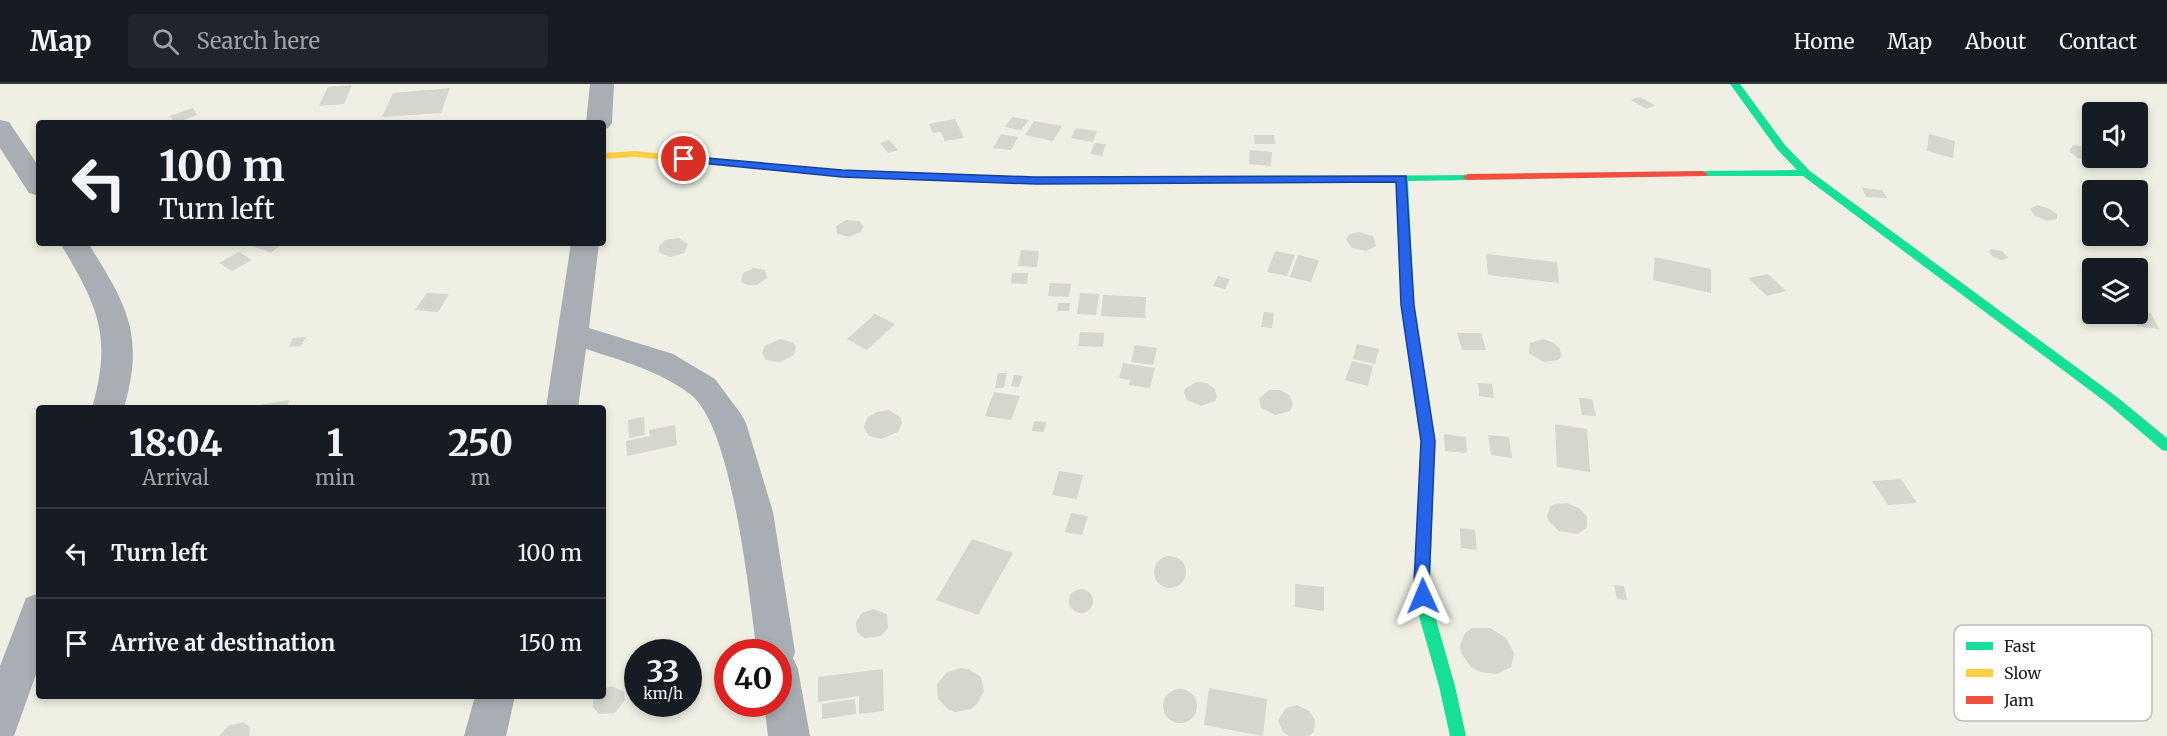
<!DOCTYPE html>
<html lang="en">
<head>
<meta charset="utf-8">
<style>
	body { margin:0; font-family:Merriweather,serif; background:#20242c; color:#f1f3f6; height:100vh; display:flex; flex-direction:column; font-size:22px; white-space:nowrap }
	* { box-sizing:border-box; margin:0 }
	p { font-size:20px; color:#9ea1a6 }
	.icon { flex:none; width:33px; height:33px; fill:none; stroke:currentColor; stroke-width:2; stroke-linecap:round; stroke-linejoin:round }
	.map { position:relative; flex:1; overflow:hidden }
	.side { position:absolute; left:36px; top:321px; width:570px; height:294px; display:flex; flex-direction:column; background:#171b24; border-radius:6px; box-shadow:0 3px 9px #0003 }
	.side>* { flex:none }
	.top-card { position:absolute; left:36px; top:36px; width:570px; height:126px; border-radius:6px; box-shadow:0 3px 9px #0003; background:#171b24; color:#f1f3f6; overflow:hidden }
	.fabs { position:absolute; left:2082px; top:18px; display:grid; gap:12px }
	.fabs a { display:grid; place-items:center; width:66px; height:66px; border-radius:6px; background:#171b24; box-shadow:0 3px 9px #0003; font-size:30px }
	.speed { position:absolute; left:624px; top:555px; display:flex; gap:12px; font-size:30px; font-weight:700; text-align:center }
	.speed>* { display:grid; place-content:center; width:78px; height:78px; border-radius:50%; background:#171b24; box-shadow:0 3px 9px #0003; line-height:1 }
	.speed small { font-size:15px; font-weight:400 }
	.speed .limit { border:9px solid #d22; background:#fff; color:#111 }
	.pin { position:absolute; display:grid; place-items:center; width:51px; height:51px; color:#fff; margin:-26px; border:3px solid #fff; border-radius:50%; box-shadow:0 2px 6px #0007 }
	.me { position:absolute; width:66px; margin:-33px; rotate:359deg; stroke-linejoin:round; filter:drop-shadow(0 0 4px #0008) }
	.turn { display:flex; align-items:center; gap:21px; height:126px; padding:0 24px; font-size:27px }
	.turn .icon { width:78px; height:78px; stroke-width:2.5 }
	.turn b { display:block; font-size:42px; line-height:51px }
	.eta { display:flex; justify-content:space-evenly; align-items:center; height:102px; text-align:center }
	.eta b { font-size:36px; font-weight:800; line-height:42px }
	ul { padding:0; list-style:none }
	li { display:flex; align-items:center; gap:18px; height:90px; padding:0 24px; border-top:2px solid #363941 }
	li div { flex:1 }
	li b { display:block; font-size:22px }
	li em { font-style:normal }
	header { display:flex; align-items:center; gap:36px; box-sizing:border-box; height:84px; padding:0 30px; background:#171b24; border-bottom:2px solid #363941 }
	header strong { font-size:28px }
	nav { display:flex; gap:33px; margin-inline-start:auto; font-size:21px }
	.search { width:420px; height:54px; background:#20242c; display:flex; align-items:center; gap:15px; box-sizing:border-box; padding:0 21px; border-radius:6px; color:#9ea1a6; font-size:22px }
	.map>svg:first-child { display:block }
	.building { fill:#d5d6cc }
	.lines { fill:none; stroke-linecap:round; stroke-linejoin:round }
	.street { fill:#a8aeb3; fill-rule:evenodd }
	.fast { fill:#16e098; fill-rule:evenodd }
	.slow { fill:#ffcf43; fill-rule:evenodd }
	.jam { fill:#f24e42; fill-rule:evenodd }
	.route { fill:#2563eb; stroke:#184099; stroke-width:1.5 }
	.key { fill:#fff; stroke:#bcbcba; stroke-width:1.5 }
	.key-label { font-size:16px; fill:#202018 }
</style>
</head>
<body>
<header>
<strong>Map</strong>
<div class="search"><svg class="icon" aria-label="search" viewBox="0 0 24 24"><circle cx="10" cy="10" r="6"/><path d="M15 15l6 6"/></svg>Search here</div>
<nav><a>Home</a><a>Map</a><a>About</a><a>Contact</a></nav>
</header>
<div class="map">
<svg width="2167" height="652" viewBox="0 0 2167 652">
	<rect width="100%" height="100%" fill="#eff0e3"/>
	<g class="building">
		<polygon points="352,1 344,20 319,22 328,3"/>
		<polygon points="450,4 441,29 382,33 393,9"/>
		<polygon points="1639,13 1655,21 1647,25 1631,16"/>
		<polygon points="2103,22 2112,25 2119,28 2093,28 2095,23"/>
		<polygon points="193,24 197,31 174,39 170,32"/>
		<polygon points="1012,33 1029,36 1021,46 1005,43"/>
		<polygon points="955,35 964,54 945,57 941,48 933,49 929,40"/>
		<polygon points="1034,37 1062,42 1053,57 1025,51"/>
		<polygon points="1076,44 1097,47 1093,58 1071,54"/>
		<polygon points="1001,50 1018,53 1011,66 993,64"/>
		<polygon points="1929,50 1955,57 1953,74 1927,67"/>
		<polygon points="1254,51 1274,51 1275,60 1255,60"/>
		<polygon points="889,56 898,66 888,69 880,59"/>
		<polygon points="1095,59 1106,60 1102,72 1090,70"/>
		<polygon points="2073,61 2088,63 2092,65 2092,74 2101,74 2092,78 2078,74 2069,67"/>
		<polygon points="1250,66 1272,68 1271,82 1249,80"/>
		<polygon points="1862,104 1882,106 1887,114 1866,113"/>
		<polygon points="2037,121 2050,125 2057,130 2057,135 2047,137 2035,132 2030,125"/>
		<polygon points="846,136 859,137 863,142 861,148 849,153 837,150 836,142"/>
		<polygon points="1359,148 1373,152 1376,162 1366,167 1352,164 1346,155 1350,150"/>
		<polygon points="679,154 688,160 684,169 670,173 659,168 659,162 665,156"/>
		<polygon points="257,159 283,159 271,169 252,162"/>
		<polygon points="1991,165 2002,167 2008,174 2001,176 1993,173 1989,168"/>
		<polygon points="1021,166 1039,167 1037,183 1018,182"/>
		<polygon points="1275,167 1295,171 1287,192 1267,188"/>
		<polygon points="239,168 252,176 232,187 219,179"/>
		<polygon points="1486,170 1557,178 1559,199 1488,191"/>
		<polygon points="1298,171 1319,176 1311,198 1290,193"/>
		<polygon points="1655,173 1711,185 1711,209 1653,196"/>
		<polygon points="754,184 765,186 767,194 757,201 748,201 741,198 743,189"/>
		<polygon points="1012,189 1028,189 1027,200 1011,199"/>
		<polygon points="1768,190 1786,207 1767,212 1748,194"/>
		<polygon points="1218,192 1230,195 1225,205 1213,202"/>
		<polygon points="1050,199 1071,200 1069,213 1048,212"/>
		<polygon points="427,209 449,210 438,228 415,226"/>
		<polygon points="1080,209 1099,210 1096,231 1077,230"/>
		<polygon points="1103,211 1146,213 1145,234 1101,232"/>
		<polygon points="1058,219 1070,219 1069,227 1057,227"/>
		<polygon points="2138,227 2151,229 2159,245 2137,242 2131,230 2138,230"/>
		<polygon points="1264,228 1274,229 1272,244 1261,243"/>
		<polygon points="875,230 895,240 867,266 847,255"/>
		<polygon points="1080,248 1104,249 1103,263 1078,262"/>
		<polygon points="1457,249 1481,249 1486,266 1462,266"/>
		<polygon points="306,253 301,262 289,263 293,254"/>
		<polygon points="780,255 794,259 796,263 794,271 780,278 766,276 762,269 765,262"/>
		<polygon points="1543,255 1554,259 1560,265 1561,273 1558,276 1543,278 1529,269 1530,259"/>
		<polygon points="1357,260 1379,265 1375,280 1353,275"/>
		<polygon points="1135,261 1157,264 1153,281 1131,278"/>
		<polygon points="1352,277 1373,282 1368,302 1345,296"/>
		<polygon points="1123,279 1155,284 1150,304 1129,301 1130,296 1119,294"/>
		<polygon points="998,289 1007,289 1004,304 995,304"/>
		<polygon points="1014,291 1023,292 1019,303 1011,302"/>
		<polygon points="1196,298 1207,299 1215,305 1217,313 1215,317 1201,322 1187,316 1184,308 1185,305"/>
		<polygon points="1478,299 1492,300 1494,314 1479,312"/>
		<polygon points="1269,306 1280,306 1289,311 1293,320 1290,327 1275,331 1261,324 1259,315"/>
		<polygon points="994,308 1020,312 1011,336 985,332"/>
		<polygon points="1579,314 1592,315 1596,332 1582,331"/>
		<polygon points="289,316 287,324 254,324 254,322"/>
		<polygon points="889,326 901,334 902,339 898,348 881,355 869,352 864,343 867,334 877,328"/>
		<polygon points="644,333 645,351 629,354 628,336"/>
		<polygon points="1034,337 1046,338 1044,348 1032,347"/>
		<polygon points="1555,340 1587,345 1590,388 1557,383"/>
		<polygon points="675,341 677,361 627,372 626,357 650,352 649,346"/>
		<polygon points="1444,350 1466,353 1467,369 1445,367"/>
		<polygon points="1488,351 1509,353 1512,374 1491,371"/>
		<polygon points="1059,387 1083,391 1077,415 1052,411"/>
		<polygon points="1901,395 1917,419 1888,421 1872,397"/>
		<polygon points="1567,419 1579,424 1587,433 1587,443 1578,450 1559,447 1549,437 1547,432 1550,423 1554,420"/>
		<polygon points="1071,429 1088,432 1082,451 1065,448"/>
		<polygon points="1460,444 1475,446 1477,466 1461,464"/>
		<polygon points="972,455 1013,469 978,531 936,516"/>
		<circle cx="1170" cy="488" r="16"/>
		<polygon points="1295,500 1324,503 1324,527 1295,523"/>
		<polygon points="1614,501 1624,502 1627,516 1617,515"/>
		<circle cx="1081" cy="517" r="12"/>
		<polygon points="873,525 887,530 888,544 881,552 864,554 857,548 856,538 862,529"/>
		<polygon points="1472,544 1490,544 1506,554 1514,569 1511,583 1497,590 1480,588 1471,583 1461,569 1460,561 1465,549"/>
		<polygon points="961,584 969,585 981,593 984,607 977,620 971,625 955,628 948,625 938,615 937,601 946,589"/>
		<polygon points="883,585 884,627 859,630 859,612 818,618 818,593"/>
		<polygon points="612,602 624,608 625,616 615,629 599,630 593,623 593,614 603,612 603,605"/>
		<polygon points="1209,604 1267,615 1263,652 1204,641"/>
		<circle cx="1180" cy="622" r="17"/>
		<polygon points="855,615 856,630 822,635 822,620"/>
		<polygon points="1297,621 1309,627 1315,636 1314,648 1309,652 1289,652 1283,648 1278,637 1286,624"/>
		<polygon points="244,638 250,643 249,652 219,652 228,642"/>
	</g>
	<g class="lines">
		<g class="street">
			<polygon points="590,0 614,0 612,39 608,44 603,46 603,39 586,39"/>
			<polygon points="0,36 9,38 39,83 39,112 29,109 0,64"/>
			<path d="M60,159H88C127,221 145,251 124,324H92C113,251 97,221 60,159Z"/>
			<path d="M571,159H599L589,244L673,270L715,295L741,330L746,339L773,428L795,568L793,574L798,585L810,652H768L764,620H778V568H757C749,513 733,342 690,310C659,287 623,277 586,265L578,324H546Z"/>
			<polygon points="39,509 39,582 14,652 0,652 0,582 26,514"/>
			<polygon points="475,612 515,612 506,652 464,652"/>
		</g>
		<g class="fast">
			<polygon points="1730,0 1740,0 1785,61 1810,87 2117,313 2167,354 2167,367 2162,366 2107,319 1803,92 1698,92 1696,90 1702,87 1797,86 1777,65"/>
			<polygon points="805,83 842,87 1035,94 1472,91 1472,95 1468,96 1408,97 1414,221 1435,357 1430,499 1433,525 1455,602 1466,652 1450,652 1439,602 1417,525 1414,499 1421,357 1402,221 1397,97 1035,100 842,93 801,88 801,84"/>
		</g>
		<polygon class="slow" points="635,67 805,83 811,86 805,89 635,73 603,75 603,69"/>
		<polygon class="jam" points="1702,87 1708,90 1706,92 1468,96 1462,93 1468,90"/>
	</g>
	<polygon class="route" points="684,72 842,86 1035,93 1406,92 1414,221 1435,357 1429,499 1431,512 1429,516 1423,518 1418,516 1414,499 1421,357 1401,221 1396,98 1035,100 842,93 680,77 680,73"/>
	<rect x="1954" y="541" width="198" height="96" rx="9" class="key"/>
	<rect x="1966" y="558" width="27" height="8" fill="#16e098"/>
	<rect x="1966" y="585" width="27" height="8" fill="#ffcf43"/>
	<rect x="1966" y="612" width="27" height="8" fill="#f24e42"/>
	<g class="key-label">
		<text x="2004" y="568">Fast</text>
		<text x="2004" y="595">Slow</text>
		<text x="2004" y="622">Jam</text>
	</g>
</svg>
<div class="fabs">
<a><svg class="icon" aria-label="sound" viewBox="0 0 24 24"><path d="M4 9h4l5-4v14l-5-4H4zM17 9q2 3 0 6"/></svg></a>
<a><svg class="icon" aria-label="search" viewBox="0 0 24 24"><circle cx="10" cy="10" r="6"/><path d="M15 15l6 6"/></svg></a>
<a><svg class="icon" aria-label="layers" viewBox="0 0 24 24"><path d="M12 4l9 5-9 5-9-5zM3 14l9 5 9-5"/></svg></a>
</div>
<div class="speed"><div>33<small>km/h</small></div><div class="limit">40</div></div>
<div class="pin" style="left:684px;top:75px;background:#d93025"><svg class="icon" aria-label="arrive" viewBox="0 0 24 24"><path d="M6 21V4h12l-3 4 3 4H6"/></svg></div>
<svg class="me" style="left:1423px;top:512px" viewBox="-20 -20 40 40"><path d="M0-17L14 15 0 8-14 15z" fill="#2563eb" stroke="#fff" stroke-width="4"/></svg>
<div class="top-card">
<div class="turn"><svg class="icon" aria-label="left" viewBox="0 0 24 24"><path d="M17 20v-9H6M10 6l-5 5 5 5"/></svg><div><b>100 m</b>Turn left</div></div>
</div>
<section class="side">
<div class="eta">
<div><b>18:04</b><p>Arrival</p></div>
<div><b>1</b><p>min</p></div>
<div><b>250</b><p>m</p></div>
</div>
<ul>
<li><svg class="icon" aria-label="left" viewBox="0 0 24 24"><path d="M17 20v-9H6M10 6l-5 5 5 5"/></svg><div><b>Turn left</b></div><em>100 m</em></li>
<li><svg class="icon" aria-label="arrive" viewBox="0 0 24 24"><path d="M6 21V4h12l-3 4 3 4H6"/></svg><div><b>Arrive at destination</b></div><em>150 m</em></li>
</ul>
</section>
</div>
</body>
</html>
